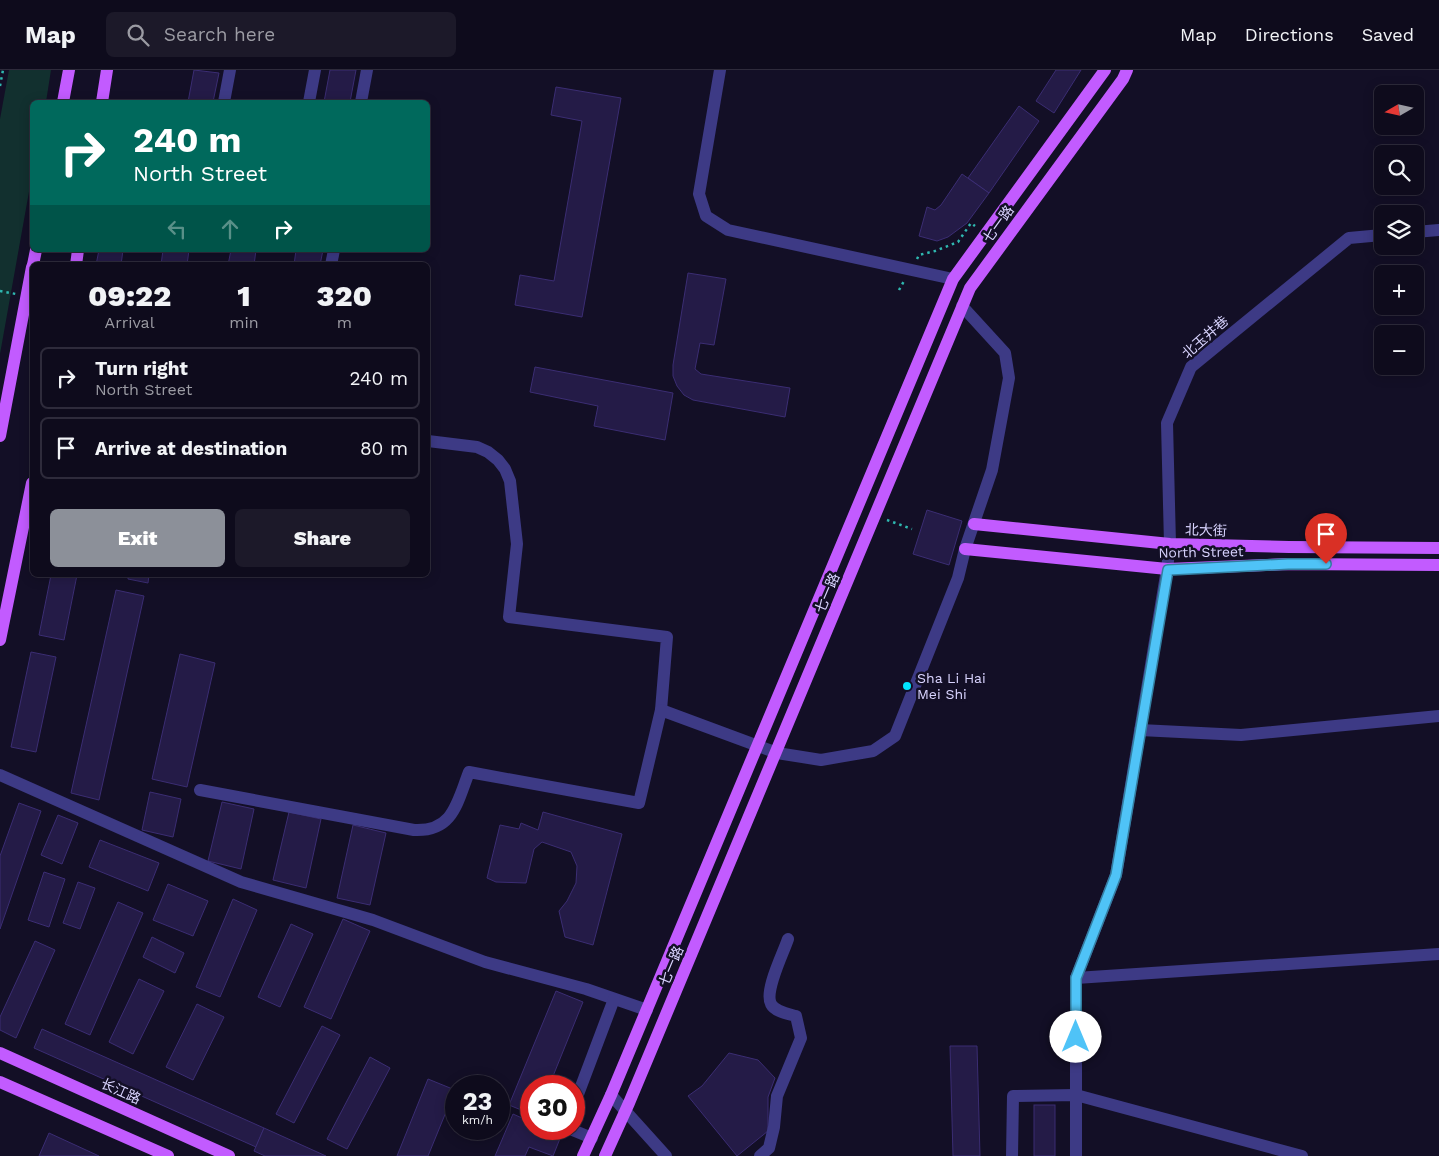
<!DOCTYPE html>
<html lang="en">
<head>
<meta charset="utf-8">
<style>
	body { margin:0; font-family:"Work Sans","Noto Sans SC",sans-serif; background:#1c1929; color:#f1f3f6; height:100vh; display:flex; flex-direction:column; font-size:19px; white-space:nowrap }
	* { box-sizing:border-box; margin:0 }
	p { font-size:16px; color:#9b9ba3 }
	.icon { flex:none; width:28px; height:28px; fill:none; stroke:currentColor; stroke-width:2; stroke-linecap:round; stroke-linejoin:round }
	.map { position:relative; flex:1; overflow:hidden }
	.side { position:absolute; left:30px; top:192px; width:400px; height:315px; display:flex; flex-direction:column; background:#0e0b1c; border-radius:8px; box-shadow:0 2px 12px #0003,0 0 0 1px #2e2b3b }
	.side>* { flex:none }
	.guide { position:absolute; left:30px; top:30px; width:400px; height:152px; border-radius:8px; box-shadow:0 2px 12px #0003,0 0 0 1px #2e2b3b; background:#00695c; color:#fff; overflow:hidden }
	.needle { width:32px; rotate:261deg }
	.tools { position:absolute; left:1374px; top:15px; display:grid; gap:10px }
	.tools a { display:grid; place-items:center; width:50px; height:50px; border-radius:8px; background:#0e0b1c; box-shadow:0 2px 12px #0003,0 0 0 1px #2e2b3b; font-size:25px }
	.speed { position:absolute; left:445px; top:1005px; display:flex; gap:10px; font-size:25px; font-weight:700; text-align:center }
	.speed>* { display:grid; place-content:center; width:65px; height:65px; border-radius:50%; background:#0e0b1c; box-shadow:0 2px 12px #0003,0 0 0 1px #2e2b3b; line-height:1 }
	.speed small { font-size:12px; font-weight:400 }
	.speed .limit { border:8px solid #d22; background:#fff; color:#111 }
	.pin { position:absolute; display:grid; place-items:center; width:42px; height:42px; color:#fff; margin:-51px -21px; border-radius:50% 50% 50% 0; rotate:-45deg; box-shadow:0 0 5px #0007 }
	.pin .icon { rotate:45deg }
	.me { position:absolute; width:55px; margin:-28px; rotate:0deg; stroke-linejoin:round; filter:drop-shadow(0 0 4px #0008) }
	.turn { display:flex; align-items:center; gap:18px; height:105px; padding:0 20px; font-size:22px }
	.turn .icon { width:65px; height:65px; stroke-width:2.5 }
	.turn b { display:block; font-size:35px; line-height:42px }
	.lanes { display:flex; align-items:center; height:48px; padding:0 20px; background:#0003; justify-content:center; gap:25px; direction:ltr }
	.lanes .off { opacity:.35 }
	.eta { display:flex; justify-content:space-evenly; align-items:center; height:85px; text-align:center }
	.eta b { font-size:30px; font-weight:800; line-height:35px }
	.action { display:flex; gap:10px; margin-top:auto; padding:10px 20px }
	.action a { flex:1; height:58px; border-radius:8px; background:#8c9099; color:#fff; font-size:20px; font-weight:800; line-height:58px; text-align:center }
	.action a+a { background:#1c1929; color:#f1f3f6 }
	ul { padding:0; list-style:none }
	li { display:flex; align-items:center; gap:15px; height:62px; margin:0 10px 8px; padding:0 10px; border:2px solid #2e2b3b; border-radius:8px }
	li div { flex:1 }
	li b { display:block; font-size:19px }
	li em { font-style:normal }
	header { display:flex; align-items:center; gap:30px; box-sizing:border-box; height:70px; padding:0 25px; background:#0e0b1c; border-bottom:1px solid #2e2b3b }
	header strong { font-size:24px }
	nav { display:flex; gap:28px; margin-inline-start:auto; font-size:18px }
	.search { width:350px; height:45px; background:#1c1929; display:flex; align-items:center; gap:12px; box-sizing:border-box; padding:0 18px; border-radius:8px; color:#9b9ba3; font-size:19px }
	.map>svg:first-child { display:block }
	.green { fill:#12302f }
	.building { fill:#241b47; stroke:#3b2d73 }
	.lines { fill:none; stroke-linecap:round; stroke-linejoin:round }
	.path { stroke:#2fb8b0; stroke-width:2.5; stroke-dasharray:2.5 4; stroke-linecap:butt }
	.minor { stroke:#3d3a85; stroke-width:12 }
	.major { stroke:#c25bff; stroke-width:12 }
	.route-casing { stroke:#337fa1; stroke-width:12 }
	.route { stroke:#4fc3f7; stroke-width:9 }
	.poi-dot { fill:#00e5ff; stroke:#130f26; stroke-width:2 }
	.labels { text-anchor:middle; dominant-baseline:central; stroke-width:5; stroke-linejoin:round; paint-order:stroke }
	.street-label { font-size:14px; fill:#d9d4ff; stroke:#130f26 }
	.poi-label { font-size:14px; fill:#d9d4ff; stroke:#130f26; text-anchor:start }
</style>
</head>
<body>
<header>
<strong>Map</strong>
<div class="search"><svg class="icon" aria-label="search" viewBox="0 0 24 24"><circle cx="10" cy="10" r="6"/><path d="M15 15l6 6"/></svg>Search here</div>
<nav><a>Map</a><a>Directions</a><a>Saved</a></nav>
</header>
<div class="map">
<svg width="1439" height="1086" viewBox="0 0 1439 1086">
	<rect width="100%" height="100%" fill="#130f26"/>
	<polygon class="green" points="9,0 51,0 46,32 32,32 32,105 0,284 0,49"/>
	<g class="building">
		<polygon points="194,0 219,3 213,32 188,32"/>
		<polygon points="330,0 356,0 350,32 324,32"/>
		<polygon points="1056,0 1081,0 1054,43 1036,31"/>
		<polygon points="556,17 621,28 582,247 515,235 520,205 554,211 582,51 551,45"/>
		<polygon points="1019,36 1039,51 989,123 968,108"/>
		<polygon points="962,104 989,123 967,153 948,167 937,171 919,166 927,137 935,140 941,135"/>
		<polygon points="99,180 123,180 121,195 96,195"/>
		<polygon points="163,180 189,180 187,195 161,195"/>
		<polygon points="231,180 256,180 254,195 228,195"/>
		<polygon points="296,180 323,180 320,195 294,195"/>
		<polygon points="688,203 726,209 714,275 700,273 695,299 701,304 790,318 785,347 693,330 684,325 677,316 673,306 673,295"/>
		<polygon points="535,297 673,323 665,370 594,356 598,336 530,322"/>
		<polygon points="927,440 962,451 949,495 913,484"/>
		<polygon points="51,505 77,505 64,570 39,565"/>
		<polygon points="128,505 149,505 148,513 128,509"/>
		<polygon points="116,520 144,526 99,730 71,723"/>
		<polygon points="31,582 56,587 36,682 11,677"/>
		<polygon points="180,584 215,593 187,717 152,709"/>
		<polygon points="150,722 181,729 173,767 142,760"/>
		<polygon points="222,732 254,739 241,799 208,791"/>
		<polygon points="19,733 41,741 0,859 0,786"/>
		<polygon points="289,742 321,749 306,818 273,810"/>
		<polygon points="543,742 622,764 593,875 565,867 559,841 567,831 576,813 577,796 571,782 542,772 534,779 526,813 496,812 487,808 500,755 519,759 521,753 538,760"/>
		<polygon points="58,745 78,753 62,794 41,785"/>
		<polygon points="353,755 386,763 370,835 337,828"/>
		<polygon points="100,770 159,793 148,821 89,797"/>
		<polygon points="44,802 65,809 49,857 28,850"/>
		<polygon points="78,812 95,818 80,859 63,853"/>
		<polygon points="168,814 208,831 193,866 153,850"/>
		<polygon points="233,829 257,840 220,927 196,917"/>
		<polygon points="118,832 143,843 90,965 65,954"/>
		<polygon points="343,849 370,861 331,949 304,937"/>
		<polygon points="291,854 313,864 280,937 258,927"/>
		<polygon points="152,867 184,883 175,903 143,887"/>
		<polygon points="35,871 55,880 16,968 0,960 0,947"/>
		<polygon points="139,909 164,921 133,984 109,972"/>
		<polygon points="556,921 583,932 549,1016 531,1016 531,1044 509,1035"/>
		<polygon points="197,934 224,947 193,1010 166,997"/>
		<polygon points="322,956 340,965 294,1053 276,1044"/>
		<polygon points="42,959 264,1058 256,1077 34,978"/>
		<polygon points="950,976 977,976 980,1086 953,1086"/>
		<polygon points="729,983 758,990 775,1008 768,1027 768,1061 737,1086 688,1026 702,1016"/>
		<polygon points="370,987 390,998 347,1079 327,1069"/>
		<polygon points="428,1009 455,1020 428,1086 397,1086"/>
		<rect x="1034" y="1035" width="21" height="51"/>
		<polygon points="513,1044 531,1052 531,1059 545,1059 561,1066 553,1086 529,1077 525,1086 495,1086"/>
		<polygon points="264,1058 326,1086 265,1086 254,1081"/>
		<polygon points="49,1063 99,1086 39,1086"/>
	</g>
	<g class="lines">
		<g class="path">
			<polyline points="0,16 3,0"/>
			<polyline points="917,189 919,185 935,181 958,172 971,153 975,156"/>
			<polyline points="899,220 904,211"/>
			<polyline points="0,221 16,224"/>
			<polyline points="887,450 912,459"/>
		</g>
		<g class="minor">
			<polyline points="720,0 699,124 706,146 728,160 953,209"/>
			<polyline points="224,32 230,0"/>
			<polyline points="309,32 315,0"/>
			<polyline points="361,32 367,0"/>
			<polyline points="1415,162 1439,160"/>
			<polyline points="331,195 334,180"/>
			<polyline points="428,371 477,377 488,382 498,390 505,399 510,411 517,474 509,547 667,567 661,640"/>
			<polyline points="1140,660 1241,665 1439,646"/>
			<polyline points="0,705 241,812 373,850 485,892 586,919 647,940"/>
			<path d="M200,720L414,760C453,762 457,733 469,702L639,733L661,640L777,683L821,690L873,681L895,666L958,508L965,479L992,400L1009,308L1005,283L962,236"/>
			<polyline points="1076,908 1439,884"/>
			<polyline points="611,1025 666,1086"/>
			<polyline points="574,1035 614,929"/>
			<polyline points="570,1059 592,1068"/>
			<path d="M760,1086L769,1078L774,1057L777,1026L801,968L796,946C789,944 775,942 771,934C764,921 783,884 788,869"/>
			<polyline points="1012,1086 1013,1026 1076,1025 1302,1086"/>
			<polyline points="1076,1086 1076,908 1116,805 1167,499 1170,474 1167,353 1191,297 1349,168 1382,165"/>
		</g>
		<g class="major">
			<polyline points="63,32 69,0"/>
			<polyline points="102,32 107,0"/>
			<polyline points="33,195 36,180"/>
			<polyline points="76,195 78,180"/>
			<polyline points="0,366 32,197"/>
			<polyline points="974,454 1170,474 1289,477 1439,478"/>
			<polyline points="965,479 1167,499 1288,494 1439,495"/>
			<polyline points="0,570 32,413"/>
			<polyline points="0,983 229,1086"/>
			<polyline points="0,1012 168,1086"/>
			<polyline points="583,1086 611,1025 953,209 1105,0"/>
			<polyline points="605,1086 629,1033 970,218 1123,9 1127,0"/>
		</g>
	</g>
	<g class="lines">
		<defs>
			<polyline id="route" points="1076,967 1076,908 1116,805 1168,500 1288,494 1326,494"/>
		</defs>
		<use href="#route" class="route-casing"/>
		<use href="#route" class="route"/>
	</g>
	<circle class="poi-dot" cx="907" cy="616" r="5"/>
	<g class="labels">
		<g class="street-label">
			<text transform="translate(998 154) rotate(-54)">七一路</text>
			<text transform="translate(1205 267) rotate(-41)">北玉井巷</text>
			<text transform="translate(1206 460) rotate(2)">北大街</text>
			<text transform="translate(1201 482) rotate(-1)">North Street</text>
			<text transform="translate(827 523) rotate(-67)">七一路</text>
			<text transform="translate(671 896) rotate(-67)">七一路</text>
			<text transform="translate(121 1021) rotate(24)">长江路</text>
		</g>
		<g class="poi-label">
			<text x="917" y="608">Sha Li Hai<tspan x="917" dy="16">Mei Shi</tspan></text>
		</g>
	</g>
</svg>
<div class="tools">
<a><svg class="needle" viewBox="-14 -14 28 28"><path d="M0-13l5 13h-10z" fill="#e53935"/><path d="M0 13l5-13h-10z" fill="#9b9ba3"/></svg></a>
<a><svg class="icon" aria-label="search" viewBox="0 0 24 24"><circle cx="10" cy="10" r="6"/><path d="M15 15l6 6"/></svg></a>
<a><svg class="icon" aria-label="layers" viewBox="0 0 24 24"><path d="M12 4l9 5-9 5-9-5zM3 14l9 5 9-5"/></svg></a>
<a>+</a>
<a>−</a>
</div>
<div class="speed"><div>23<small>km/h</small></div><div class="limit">30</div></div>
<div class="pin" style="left:1326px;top:494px;background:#d93025"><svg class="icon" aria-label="arrive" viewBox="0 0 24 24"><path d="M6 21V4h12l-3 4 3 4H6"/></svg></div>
<svg class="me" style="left:1076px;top:967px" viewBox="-20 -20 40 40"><circle r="19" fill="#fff"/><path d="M0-13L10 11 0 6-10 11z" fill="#4fc3f7"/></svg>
<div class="guide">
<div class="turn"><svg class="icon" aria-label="right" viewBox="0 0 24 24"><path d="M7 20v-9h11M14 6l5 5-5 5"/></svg><div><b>240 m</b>North Street</div></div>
<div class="lanes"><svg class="icon off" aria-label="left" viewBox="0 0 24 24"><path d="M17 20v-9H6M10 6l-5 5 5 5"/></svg><svg class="icon off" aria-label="ahead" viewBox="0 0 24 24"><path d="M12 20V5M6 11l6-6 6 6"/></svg><svg class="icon" aria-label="right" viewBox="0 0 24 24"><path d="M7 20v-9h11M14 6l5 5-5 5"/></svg></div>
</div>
<section class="side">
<div class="eta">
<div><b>09:22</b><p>Arrival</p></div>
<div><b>1</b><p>min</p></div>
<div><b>320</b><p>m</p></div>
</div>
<ul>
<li><svg class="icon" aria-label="right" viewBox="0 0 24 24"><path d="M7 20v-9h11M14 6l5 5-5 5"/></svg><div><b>Turn right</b><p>North Street</p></div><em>240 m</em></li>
<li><svg class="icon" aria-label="arrive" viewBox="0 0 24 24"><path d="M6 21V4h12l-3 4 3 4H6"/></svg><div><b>Arrive at destination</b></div><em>80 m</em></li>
</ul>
<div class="action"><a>Exit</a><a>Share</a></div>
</section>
</div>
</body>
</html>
